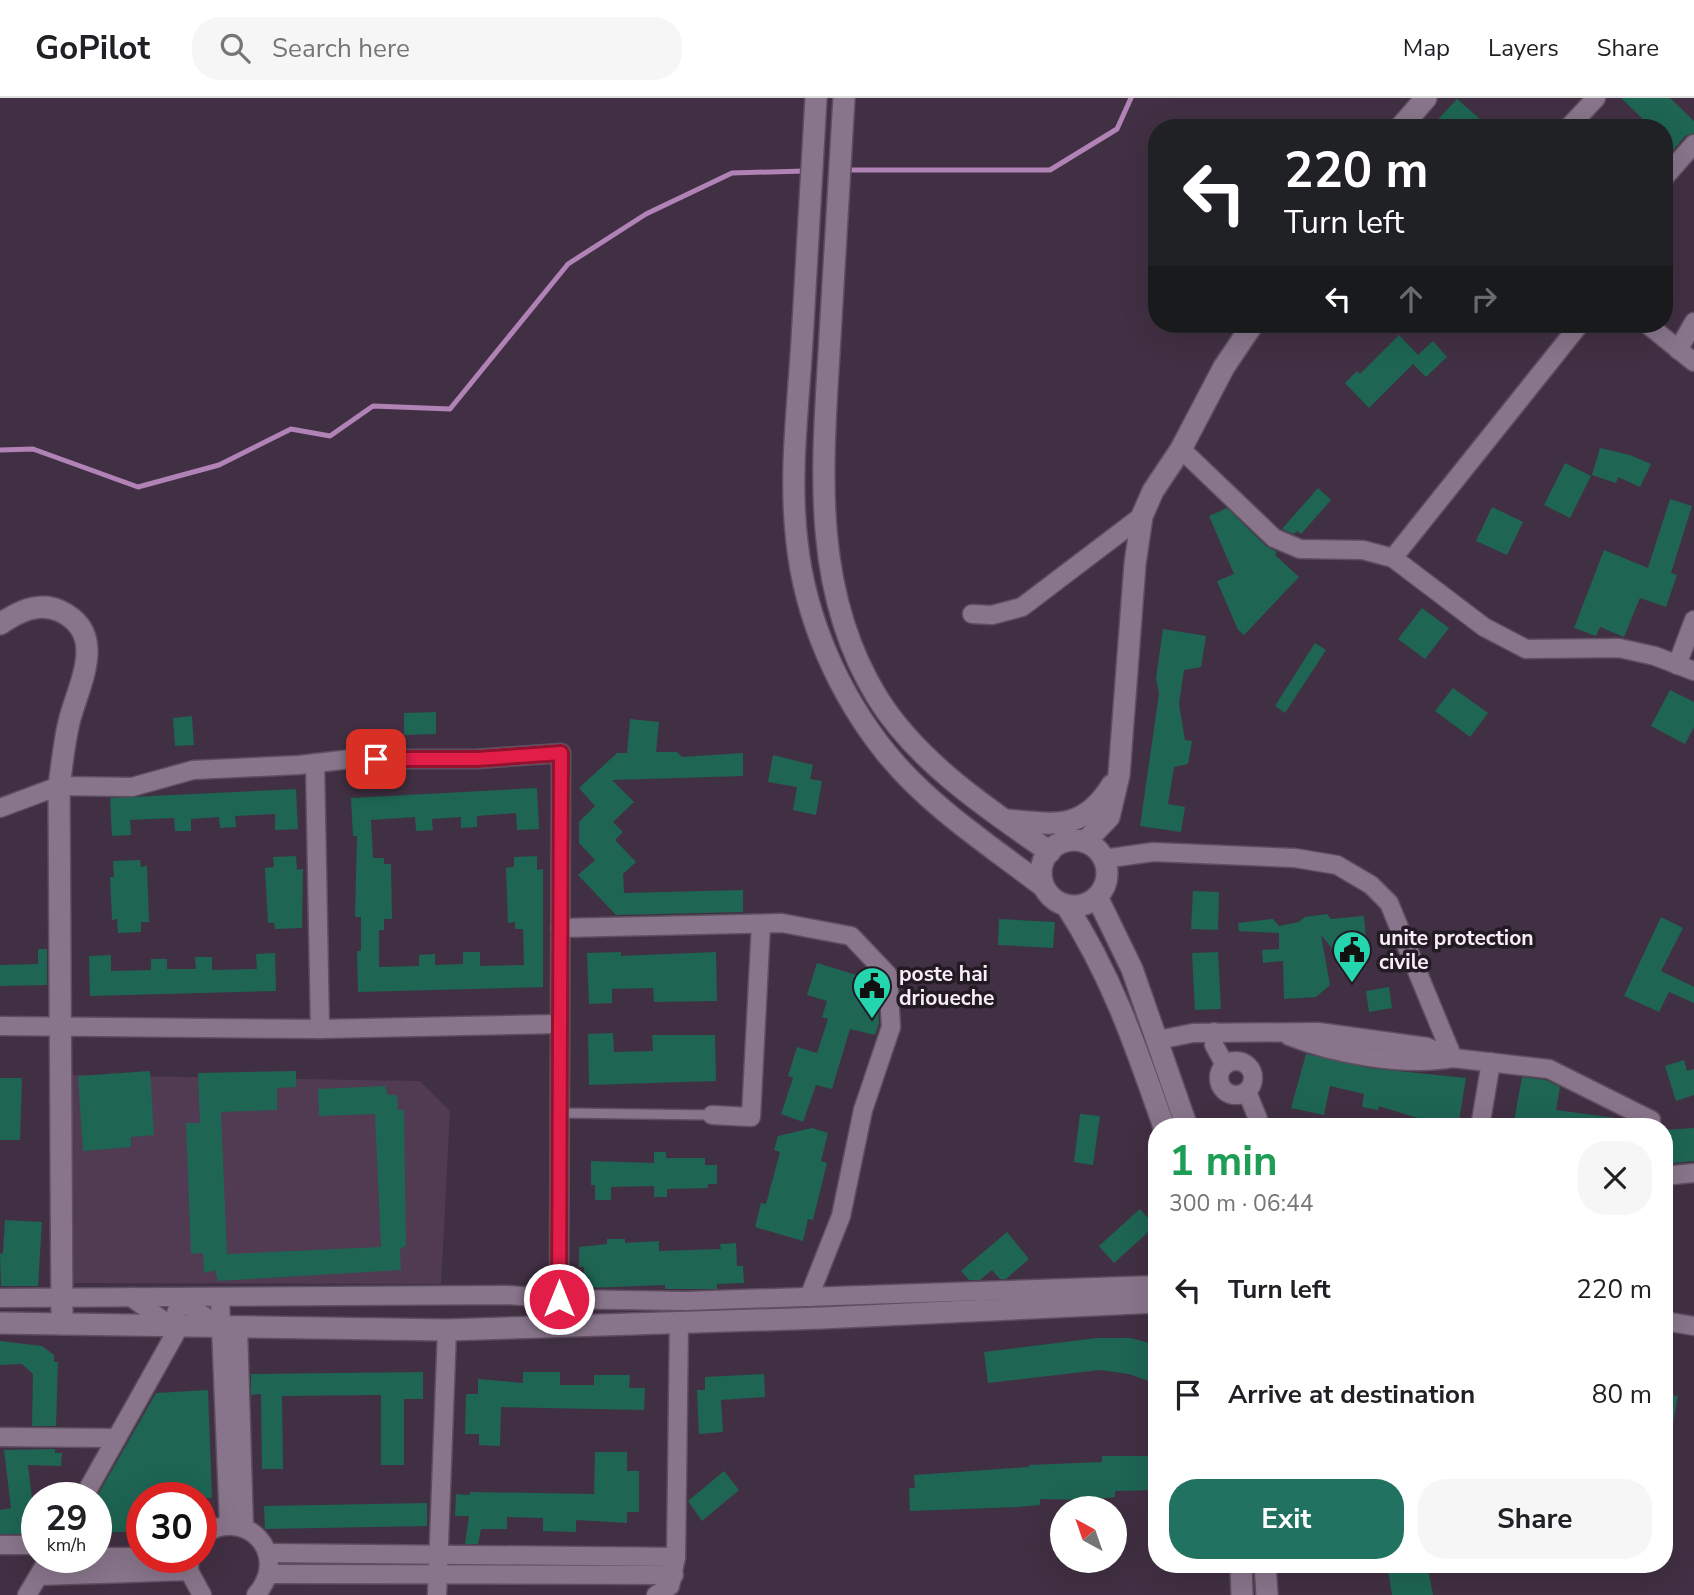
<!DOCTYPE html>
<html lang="en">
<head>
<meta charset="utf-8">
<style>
	body { margin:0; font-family:"Nunito Sans",sans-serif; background:#f6f6f6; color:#202124; height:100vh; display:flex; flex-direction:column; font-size:26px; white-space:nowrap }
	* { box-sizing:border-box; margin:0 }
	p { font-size:23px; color:#757577 }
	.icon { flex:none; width:38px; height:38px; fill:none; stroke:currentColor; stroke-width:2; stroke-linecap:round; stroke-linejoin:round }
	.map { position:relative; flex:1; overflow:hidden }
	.side { position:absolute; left:1148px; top:1020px; width:525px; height:455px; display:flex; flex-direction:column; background:#fff; border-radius:28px; box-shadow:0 7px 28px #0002 }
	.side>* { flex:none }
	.hud { position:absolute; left:1148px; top:21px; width:525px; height:214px; border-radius:28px; box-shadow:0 7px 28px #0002; background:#202124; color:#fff; overflow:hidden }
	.needle { width:46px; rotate:320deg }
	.tools { position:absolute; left:1050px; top:1398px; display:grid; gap:14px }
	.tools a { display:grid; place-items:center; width:77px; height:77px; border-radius:50%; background:#fff; box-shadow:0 7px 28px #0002; font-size:35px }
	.speed { position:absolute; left:21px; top:1384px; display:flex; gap:14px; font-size:35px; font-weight:700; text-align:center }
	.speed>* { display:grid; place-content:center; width:91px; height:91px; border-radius:50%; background:#fff; box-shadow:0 7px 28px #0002; line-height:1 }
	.speed small { font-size:18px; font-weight:400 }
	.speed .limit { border:10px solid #d22; background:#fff; color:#111 }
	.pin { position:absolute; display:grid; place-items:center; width:60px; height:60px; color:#fff; margin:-30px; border-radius:14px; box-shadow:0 4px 10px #0006 }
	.me { position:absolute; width:77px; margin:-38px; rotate:0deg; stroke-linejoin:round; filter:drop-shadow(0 0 5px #0008) }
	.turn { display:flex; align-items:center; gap:24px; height:147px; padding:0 21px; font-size:32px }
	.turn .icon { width:91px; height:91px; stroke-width:2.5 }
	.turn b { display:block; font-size:49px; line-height:60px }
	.lanes { display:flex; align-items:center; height:66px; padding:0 21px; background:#0003; justify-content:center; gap:35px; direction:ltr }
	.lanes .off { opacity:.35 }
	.round { display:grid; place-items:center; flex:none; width:74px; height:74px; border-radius:28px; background:#f6f6f6 }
	.summary { display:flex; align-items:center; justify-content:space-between; height:119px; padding:0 21px }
	h1 { font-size:42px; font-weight:700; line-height:52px; color:#1e9e55 }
	.button { display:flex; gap:14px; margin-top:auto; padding:14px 21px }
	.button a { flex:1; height:80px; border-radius:28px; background:#227262; color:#fff; font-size:28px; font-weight:700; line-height:80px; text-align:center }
	.button a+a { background:#f6f6f6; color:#202124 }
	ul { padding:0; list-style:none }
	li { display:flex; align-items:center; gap:21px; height:105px; padding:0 21px }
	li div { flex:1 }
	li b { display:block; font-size:26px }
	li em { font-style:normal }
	header { display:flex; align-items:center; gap:42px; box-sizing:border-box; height:98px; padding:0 35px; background:#fff; border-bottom:2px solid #e0e0e0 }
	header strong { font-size:33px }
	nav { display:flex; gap:38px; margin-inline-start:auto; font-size:24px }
	.search { width:490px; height:63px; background:#f6f6f6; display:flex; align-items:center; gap:18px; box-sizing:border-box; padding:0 24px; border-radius:28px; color:#757577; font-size:26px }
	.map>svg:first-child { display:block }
	.built { fill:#503b53 }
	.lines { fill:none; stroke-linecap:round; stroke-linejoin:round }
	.stream { stroke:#b082b6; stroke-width:5 }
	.building { fill:#1e6553 }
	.service-casing { stroke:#5e4f60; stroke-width:12 }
	.minor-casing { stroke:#5e4f60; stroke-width:21 }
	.tertiary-casing { stroke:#5e4f60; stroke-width:24 }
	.service { stroke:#88758b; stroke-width:9 }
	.minor { stroke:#88758b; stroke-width:18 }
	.tertiary { stroke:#88758b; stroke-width:21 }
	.route-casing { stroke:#92132f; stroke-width:18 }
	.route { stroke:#e11d48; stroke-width:12 }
	.labels { text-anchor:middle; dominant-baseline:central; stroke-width:7; stroke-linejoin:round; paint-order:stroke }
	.poi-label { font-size:21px; font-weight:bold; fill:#f8edf9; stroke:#231b24; text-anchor:start }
</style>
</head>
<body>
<header>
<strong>GoPilot</strong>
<div class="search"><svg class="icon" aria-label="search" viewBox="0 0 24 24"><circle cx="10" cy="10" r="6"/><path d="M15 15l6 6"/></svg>Search here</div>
<nav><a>Map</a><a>Layers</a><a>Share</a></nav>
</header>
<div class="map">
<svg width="1694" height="1497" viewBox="0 0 1694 1497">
	<rect width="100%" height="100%" fill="#413043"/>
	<polygon class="built" points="70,977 420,983 450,1013 441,1186 74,1185"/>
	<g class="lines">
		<g class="stream">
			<polyline points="843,72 1050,72 1117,31 1131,0"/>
			<polyline points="0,352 33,351 138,389 219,367 291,331 330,338 373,308 450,311 568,166 646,116 732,75 805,73"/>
		</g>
	</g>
	<g class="building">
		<polygon points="1621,0 1670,0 1694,23 1694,35 1685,38 1664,63 1664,30 1652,30"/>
		<polygon points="1457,1 1480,21 1472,30 1430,30"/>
		<polygon points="1399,237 1418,257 1433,243 1447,259 1426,279 1413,266 1369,310 1345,285 1357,273 1360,276"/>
		<polygon points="1600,350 1630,357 1651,366 1640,389 1618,379 1616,385 1592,377"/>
		<polygon points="1565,365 1591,378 1570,420 1544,407"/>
		<polygon points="1318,390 1331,402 1301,436 1297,433 1294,436 1282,431"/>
		<polygon points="1670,401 1692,408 1671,475 1677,477 1666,509 1640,500 1624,539 1600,529 1596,538 1574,530 1604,452 1648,470"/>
		<polygon points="1492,409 1523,424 1507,457 1476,443"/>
		<polygon points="1227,410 1266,448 1277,454 1275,457 1299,479 1244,537 1238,532 1217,483 1234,476 1209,418"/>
		<polygon points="1422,510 1449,530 1425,561 1398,541"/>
		<polygon points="1163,531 1206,538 1201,569 1184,572 1179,606 1185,642 1192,643 1188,666 1174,669 1168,706 1185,709 1181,734 1140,728 1159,596 1156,580"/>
		<polygon points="1315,545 1326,552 1285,615 1275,608"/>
		<polygon points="1453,590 1488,615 1470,639 1435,613"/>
		<polygon points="1670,592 1694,604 1694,629 1685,646 1651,628"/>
		<polygon points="436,614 436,636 404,637 404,615"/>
		<polygon points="192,618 194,647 175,648 173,620"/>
		<polygon points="630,621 659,624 656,654 677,654 682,659 743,655 743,678 612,682 634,704 613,724 623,734 615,742 636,764 623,776 624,795 743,792 743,814 616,817 578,777 595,762 579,745 579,724 595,708 579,690 617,655 627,655"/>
		<polygon points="773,657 813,667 810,681 822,683 816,717 793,712 797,689 768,684"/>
		<polygon points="537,690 539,731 517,732 516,715 477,718 477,729 461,730 461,719 432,721 433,732 416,733 415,719 371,722 373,760 384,760 384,766 391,766 392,821 384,821 384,832 379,832 379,869 419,868 419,857 435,856 435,867 463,866 463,854 480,854 480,868 524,867 523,831 515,831 515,824 508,825 506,770 514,769 514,759 537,758 537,772 543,771 543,889 358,894 357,853 361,853 361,819 355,819 357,738 353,738 351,700"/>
		<polygon points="296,691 298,731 275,732 275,716 235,718 236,729 220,730 219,719 191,721 191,733 175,733 174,720 130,722 131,737 112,738 110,700"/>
		<polygon points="296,758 297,772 303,771 302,830 275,831 274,825 268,825 265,770 274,769 273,759"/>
		<polygon points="140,762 141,769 147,768 149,824 141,824 141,834 118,835 117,821 112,822 110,779 114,779 113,763"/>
		<polygon points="1193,793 1219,794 1218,832 1191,831"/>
		<polygon points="1327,816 1331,821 1364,818 1366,842 1359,848 1366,857 1349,871 1321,837 1330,887 1316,899 1284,901 1283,863 1263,865 1262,852 1279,851 1279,835 1239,833 1238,825 1273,821 1279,828 1299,824 1305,819"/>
		<polygon points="1661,819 1683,830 1661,873 1694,889 1694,905 1669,894 1659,914 1624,898"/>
		<polygon points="999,821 1055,824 1053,850 998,847"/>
		<polygon points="38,851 47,851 47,887 0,888 0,867 38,866"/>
		<polygon points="621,854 621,858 716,854 717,903 654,904 653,890 612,891 612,905 589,906 587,855"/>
		<polygon points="1218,854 1221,911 1195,912 1192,855"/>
		<polygon points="275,855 276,893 90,898 89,858 111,857 111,873 151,872 151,861 167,861 167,871 196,871 195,859 212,859 212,872 257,871 256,856"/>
		<polygon points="817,865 866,880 861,897 878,907 879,925 875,937 850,931 832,991 816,987 803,1024 781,1016 793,980 788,978 797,949 817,955 828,921 822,919 827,903 807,897"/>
		<polygon points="1389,889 1392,910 1369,914 1366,893"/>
		<polygon points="613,935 614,954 653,953 652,937 715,937 716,983 589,987 588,936"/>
		<polygon points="1306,956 1369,970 1466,980 1458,1029 1426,1029 1427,1023 1379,1008 1378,1012 1362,1009 1364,996 1330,988 1324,1017 1291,1010"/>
		<polygon points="1684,962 1687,973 1694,971 1694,997 1676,1003 1665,968"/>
		<polygon points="150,973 154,1037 131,1039 131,1049 83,1053 78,978"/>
		<polygon points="296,973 296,989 277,990 277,1012 221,1014 227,1156 381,1149 375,1016 319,1018 318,991 385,988 388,997 397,997 398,1012 404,1012 406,1148 400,1151 401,1172 218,1183 215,1172 204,1175 203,1155 191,1156 186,1025 200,1025 198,975"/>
		<polygon points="1522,979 1546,982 1560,989 1556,1012 1623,1021 1623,1029 1513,1029"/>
		<polygon points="0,980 22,980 20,1042 0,1042"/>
		<polygon points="1080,1016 1100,1018 1093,1067 1074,1064"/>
		<polygon points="812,1030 828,1035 821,1063 827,1065 813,1122 808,1121 803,1143 755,1129 761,1105 766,1106 780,1054 774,1052 778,1038"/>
		<polygon points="1694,1030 1694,1063 1664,1066 1664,1032"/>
		<polygon points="654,1054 666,1054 666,1060 705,1060 705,1067 717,1067 717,1086 708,1086 708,1090 667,1091 667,1099 654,1099 654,1088 611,1089 611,1102 595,1102 595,1087 591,1087 591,1063 654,1065"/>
		<polygon points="1140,1111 1155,1128 1114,1165 1099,1148"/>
		<polygon points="5,1122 42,1124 38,1188 1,1188 0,1156 3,1155"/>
		<polygon points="1007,1134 1029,1161 1006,1181 1000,1181 992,1172 980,1182 969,1182 961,1173"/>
		<polygon points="607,1141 625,1141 625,1145 659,1143 659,1153 721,1151 720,1146 736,1145 737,1168 743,1168 744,1185 717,1186 717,1191 665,1191 665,1187 589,1190 589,1186 584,1186 584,1169 579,1169 579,1149 607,1146"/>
		<polygon points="1097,1240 1130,1240 1150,1245 1157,1251 1157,1286 1129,1276 1100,1272 988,1285 984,1254"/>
		<polygon points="0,1243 42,1248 54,1257 54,1264 58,1264 56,1328 32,1328 33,1276 22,1266 0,1267"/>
		<polygon points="423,1274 423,1301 404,1301 404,1367 381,1367 381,1297 282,1298 283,1371 262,1371 261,1296 251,1297 251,1276"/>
		<polygon points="523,1274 560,1274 560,1287 594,1287 594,1277 630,1277 629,1290 645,1290 644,1312 501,1309 500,1348 479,1347 479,1336 465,1336 466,1296 478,1296 478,1281 523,1285"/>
		<polygon points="764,1276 765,1299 721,1302 723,1334 699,1336 697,1292 705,1292 705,1279"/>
		<polygon points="208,1292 212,1400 142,1400 142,1433 96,1435 96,1400 156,1295"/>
		<polygon points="1664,1296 1678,1298 1671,1335 1664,1335"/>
		<polygon points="55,1351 55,1355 62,1355 61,1368 28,1367 35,1427 23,1436 0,1436 0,1412 11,1410 4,1352"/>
		<polygon points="595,1354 627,1354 627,1373 639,1373 639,1414 627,1414 627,1425 576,1422 576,1434 543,1433 543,1420 507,1419 507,1431 481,1431 478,1446 465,1446 469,1418 455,1418 456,1396 470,1397 470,1394 594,1396"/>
		<polygon points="1102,1358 1157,1358 1157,1392 1115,1393 1115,1399 1088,1402 1040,1401 1040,1407 1018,1409 910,1413 909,1390 915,1390 914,1377 1029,1369 1029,1367 1102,1364"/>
		<polygon points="724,1373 739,1392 702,1423 688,1403"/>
		<polygon points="427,1405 427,1428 265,1431 264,1408"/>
		<polygon points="1387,1466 1427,1466 1433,1497 1392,1497"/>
	</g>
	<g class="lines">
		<defs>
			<polyline id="service" points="559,1015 712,1017"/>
			<g id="minor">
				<polyline points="1568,30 1596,0"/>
				<polyline points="1664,80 1694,46"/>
				<polyline points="1647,226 1694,264"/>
				<polyline points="1678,252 1694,224"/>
				<polyline points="1181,351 1274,440 1300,451 1363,452 1393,460 1484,529 1526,551 1619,550 1655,558 1694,573"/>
				<polyline points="1393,460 1580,226"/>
				<polyline points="972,516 992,517 1022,509 1142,418"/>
				<polyline points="1677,567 1694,522"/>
				<polyline points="315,665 320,931"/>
				<polyline points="0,710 59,688 132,689 193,672 299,667 351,661 476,661 561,655 559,1227"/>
				<polyline points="1103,761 1153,754 1295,760 1337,767 1371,787 1389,805 1453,960"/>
				<polyline points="560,830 782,825 851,838 888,877 891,929 863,1012 841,1118 809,1199"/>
				<polyline points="0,928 320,931 559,926"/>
				<polyline points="1214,934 1214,947 1225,967"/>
				<path d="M1289,938C1334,956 1405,969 1453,960"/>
				<polyline points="1158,942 1193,935 1318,934 1427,949 1453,960 1549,971 1651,1022 1650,1029"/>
				<circle cx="1236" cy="980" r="17"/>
				<polyline points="1247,994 1258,1021"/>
				<polyline points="712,1017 751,1019 761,826"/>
				<polyline points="1480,1029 1491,964"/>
				<polyline points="1664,1078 1694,1075"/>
				<polyline points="131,1199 172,1229 180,1202 221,1229 220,1199"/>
				<polyline points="0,1200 507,1197 559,1201 686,1203 1157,1187"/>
				<polyline points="1664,1223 1694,1228"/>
				<polyline points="221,1229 229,1427"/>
				<polyline points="238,1229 244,1430"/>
				<polyline points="0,1339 117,1340"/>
				<polyline points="83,1400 179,1229"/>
				<path d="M201,1438C245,1406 292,1456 256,1497"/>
				<polyline points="0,1447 37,1447"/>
				<polyline points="267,1455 676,1459"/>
				<polyline points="96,1459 142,1459"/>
				<polyline points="49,1460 87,1460"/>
				<polyline points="189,1460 189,1473 202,1497"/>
				<polyline points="268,1476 674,1477"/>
				<polyline points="39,1478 189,1473"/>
				<polyline points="27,1497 49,1460"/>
				<polyline points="437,1497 447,1232"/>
				<polyline points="656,1497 670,1488 676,1459 679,1224"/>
			</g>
			<g id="tertiary">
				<path d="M816,0C811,81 806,162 802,243C798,310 789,378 797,444C805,520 839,597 887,656C930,709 991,748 1044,789"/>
				<path d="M844,0C839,79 835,159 830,238C823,362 809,488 877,599C917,664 988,711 1050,754"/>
				<polyline points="1400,30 1426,0"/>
				<path d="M0,526C18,514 38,503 60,513C109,536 78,587 69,624C64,645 62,667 59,688L62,1226"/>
				<path d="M1006,722C1054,726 1083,734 1112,687"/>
				<circle cx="1074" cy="775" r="33"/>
				<polyline points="1085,744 1109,719 1119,677 1135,466 1142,418 1153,393 1181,351 1224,269 1253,226"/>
				<polyline points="1097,799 1132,871 1187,1029"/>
				<path d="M1066,807C1112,878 1136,949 1164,1029"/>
				<polyline points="0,1225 447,1232 822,1220 1157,1204"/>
				<polyline points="1241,1466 1242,1497"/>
				<polyline points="1265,1466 1267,1497"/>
			</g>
		</defs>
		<use href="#service" class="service-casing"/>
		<use href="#minor" class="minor-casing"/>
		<use href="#tertiary" class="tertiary-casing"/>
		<use href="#service" class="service"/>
		<use href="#minor" class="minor"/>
		<use href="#tertiary" class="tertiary"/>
	</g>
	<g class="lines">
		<defs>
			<polyline id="route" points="376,661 477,661 561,655 559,1201"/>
		</defs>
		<use href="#route" class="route-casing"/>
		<use href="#route" class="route"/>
	</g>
	<defs>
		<symbol id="civic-pin" viewBox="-11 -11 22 30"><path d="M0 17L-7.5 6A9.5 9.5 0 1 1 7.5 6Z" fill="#24d5ae" stroke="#231b24"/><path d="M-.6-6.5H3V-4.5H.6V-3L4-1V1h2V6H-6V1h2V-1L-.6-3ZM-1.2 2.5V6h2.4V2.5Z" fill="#111"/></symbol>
	</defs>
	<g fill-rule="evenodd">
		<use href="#civic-pin" x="1330" y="830" width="44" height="60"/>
		<use href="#civic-pin" x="850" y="866" width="44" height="60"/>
	</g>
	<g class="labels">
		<g class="poi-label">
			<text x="1379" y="840">unite protection<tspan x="1379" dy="24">civile</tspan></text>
			<text x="899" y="876">poste hai<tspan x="899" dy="24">drioueche</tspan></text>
		</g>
	</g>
</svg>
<div class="tools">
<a><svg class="needle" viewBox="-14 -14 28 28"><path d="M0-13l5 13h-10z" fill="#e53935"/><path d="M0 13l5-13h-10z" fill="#757577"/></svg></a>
</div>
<div class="speed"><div>29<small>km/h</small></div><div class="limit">30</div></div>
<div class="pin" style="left:376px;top:661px;background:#d93025"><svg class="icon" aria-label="arrive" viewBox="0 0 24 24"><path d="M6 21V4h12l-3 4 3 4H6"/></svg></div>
<svg class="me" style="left:559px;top:1201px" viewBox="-20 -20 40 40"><circle r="17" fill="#e11d48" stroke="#fff" stroke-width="3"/><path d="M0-11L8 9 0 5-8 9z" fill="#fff"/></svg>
<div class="hud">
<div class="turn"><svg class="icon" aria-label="left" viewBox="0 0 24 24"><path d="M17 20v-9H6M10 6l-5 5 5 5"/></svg><div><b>220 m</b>Turn left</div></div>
<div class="lanes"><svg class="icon" aria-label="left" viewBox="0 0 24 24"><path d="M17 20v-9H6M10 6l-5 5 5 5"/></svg><svg class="icon off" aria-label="ahead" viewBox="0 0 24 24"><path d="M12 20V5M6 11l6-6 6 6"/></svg><svg class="icon off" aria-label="right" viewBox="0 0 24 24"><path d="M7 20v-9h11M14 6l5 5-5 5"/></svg></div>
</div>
<section class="side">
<div class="summary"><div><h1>1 min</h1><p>300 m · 06:44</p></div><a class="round"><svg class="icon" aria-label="close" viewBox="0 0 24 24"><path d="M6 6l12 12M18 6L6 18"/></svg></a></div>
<ul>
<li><svg class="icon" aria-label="left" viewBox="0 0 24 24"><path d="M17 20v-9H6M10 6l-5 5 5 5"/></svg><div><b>Turn left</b></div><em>220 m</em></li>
<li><svg class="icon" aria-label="arrive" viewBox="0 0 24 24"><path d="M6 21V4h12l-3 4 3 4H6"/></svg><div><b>Arrive at destination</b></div><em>80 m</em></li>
</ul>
<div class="button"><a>Exit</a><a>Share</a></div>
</section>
</div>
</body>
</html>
